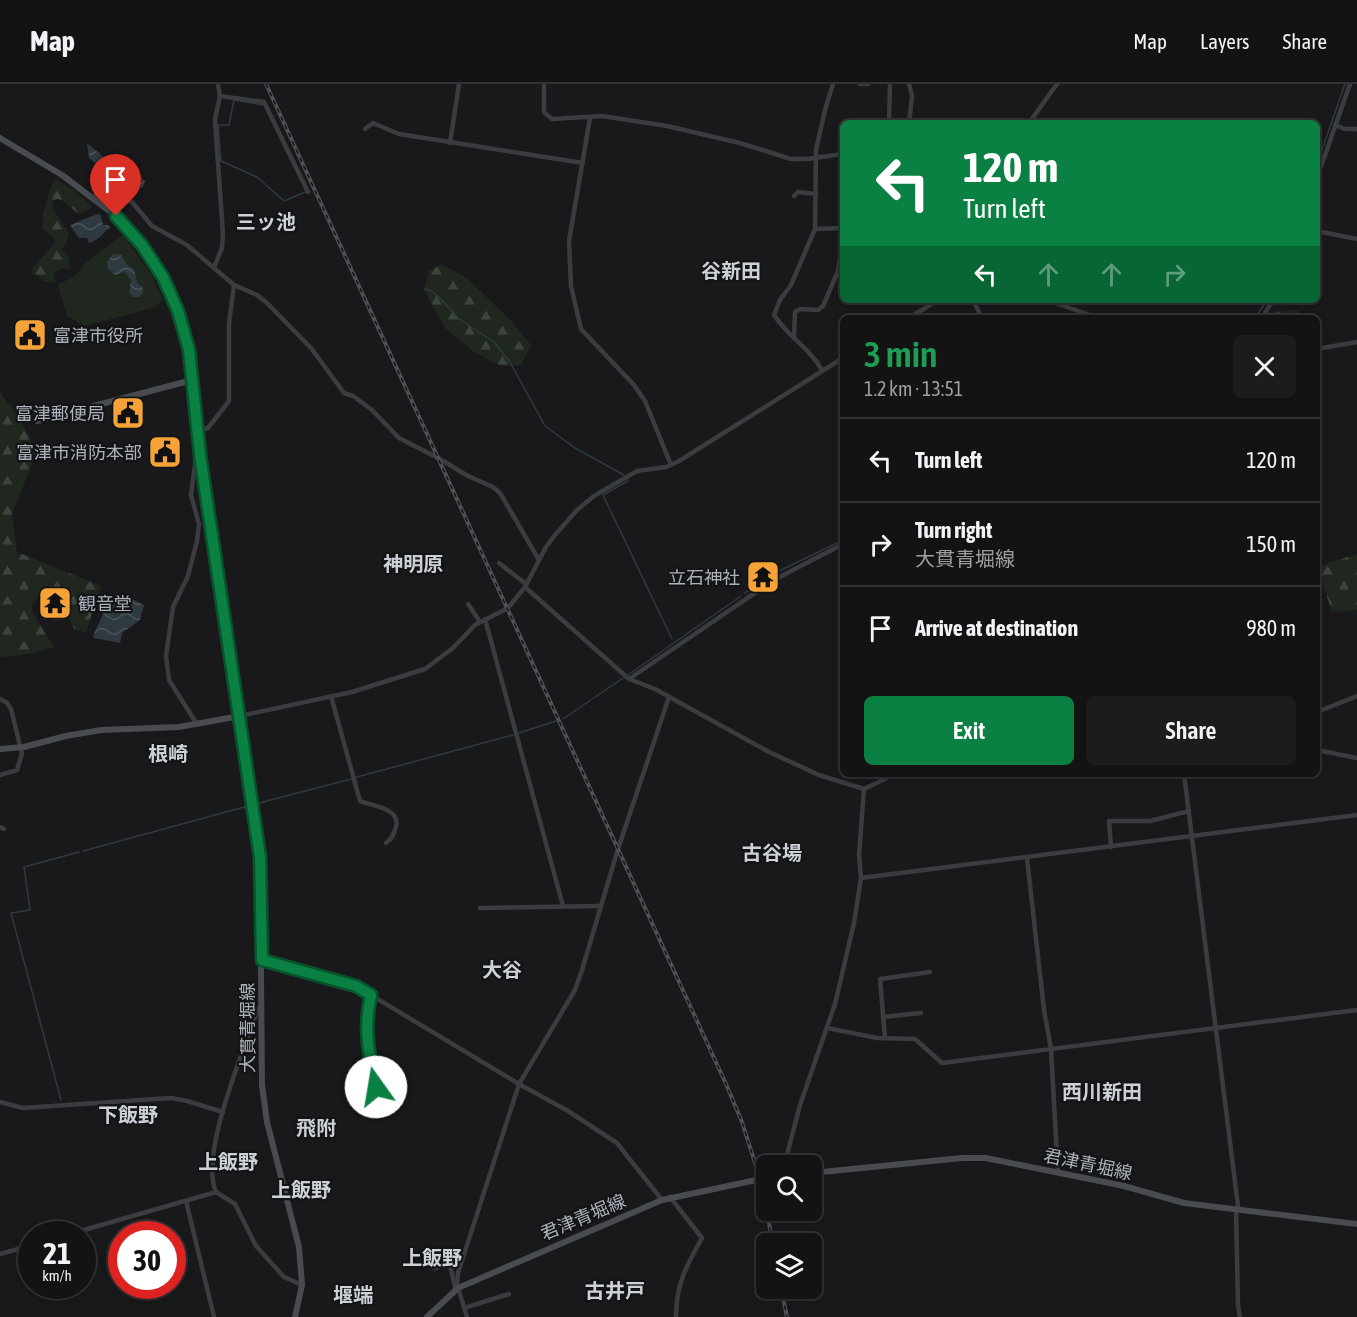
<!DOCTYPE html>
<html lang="en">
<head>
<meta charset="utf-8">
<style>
	body { margin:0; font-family:"Asap Condensed","Noto Sans JP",sans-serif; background:#1c1c1d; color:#f1f3f6; height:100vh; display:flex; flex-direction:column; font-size:22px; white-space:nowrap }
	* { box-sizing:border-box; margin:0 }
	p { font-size:20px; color:#9d9ea0 }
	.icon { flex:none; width:33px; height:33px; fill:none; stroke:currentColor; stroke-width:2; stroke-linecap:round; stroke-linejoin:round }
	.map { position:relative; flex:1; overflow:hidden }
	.sheet { position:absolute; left:840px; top:231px; width:480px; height:462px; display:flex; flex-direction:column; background:#131314; border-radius:9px; box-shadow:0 3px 9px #0003,0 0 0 2px #323234 }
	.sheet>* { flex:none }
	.hud { position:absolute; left:840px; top:36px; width:480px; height:183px; border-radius:9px; box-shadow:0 3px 9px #0003,0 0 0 2px #323234; background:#0b8043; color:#fff; overflow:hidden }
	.tools { position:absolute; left:756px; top:1071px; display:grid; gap:12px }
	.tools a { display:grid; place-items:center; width:66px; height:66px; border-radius:9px; background:#131314; box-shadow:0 3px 9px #0003,0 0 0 2px #323234; font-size:30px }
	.speed { position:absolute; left:18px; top:1137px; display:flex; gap:12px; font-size:30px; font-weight:700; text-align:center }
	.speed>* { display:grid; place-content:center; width:78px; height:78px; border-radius:50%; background:#131314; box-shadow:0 3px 9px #0003,0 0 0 2px #323234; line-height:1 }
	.speed small { font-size:15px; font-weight:400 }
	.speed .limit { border:9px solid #d22; background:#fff; color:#111 }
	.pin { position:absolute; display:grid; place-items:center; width:51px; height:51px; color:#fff; margin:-62px -26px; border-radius:50% 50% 50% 0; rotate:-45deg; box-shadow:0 0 6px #0007 }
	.pin .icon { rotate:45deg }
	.me { position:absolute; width:66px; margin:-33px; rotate:347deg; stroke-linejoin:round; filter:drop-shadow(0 0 4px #0008) }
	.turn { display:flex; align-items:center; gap:21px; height:126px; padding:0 24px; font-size:27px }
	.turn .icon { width:78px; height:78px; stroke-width:2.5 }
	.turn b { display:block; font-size:42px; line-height:51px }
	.lanes { display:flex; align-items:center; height:57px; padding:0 24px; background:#0003; justify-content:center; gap:30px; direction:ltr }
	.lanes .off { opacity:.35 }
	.round { display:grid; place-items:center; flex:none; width:63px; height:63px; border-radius:9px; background:#1c1c1d }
	.overview { display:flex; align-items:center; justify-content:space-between; height:102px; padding:0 24px }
	h1 { font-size:36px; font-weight:600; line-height:45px; color:#1e9e55 }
	.cta { display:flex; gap:12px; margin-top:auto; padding:12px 24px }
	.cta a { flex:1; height:69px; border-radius:9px; background:#0b8043; color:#fff; font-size:24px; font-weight:600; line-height:69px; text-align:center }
	.cta a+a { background:#1c1c1d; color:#f1f3f6 }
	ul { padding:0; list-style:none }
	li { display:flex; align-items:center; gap:18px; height:84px; padding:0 24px; border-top:2px solid #323234 }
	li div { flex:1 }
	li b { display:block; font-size:22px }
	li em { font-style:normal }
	header { display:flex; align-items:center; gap:36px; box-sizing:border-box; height:84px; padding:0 30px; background:#131314; border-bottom:2px solid #323234 }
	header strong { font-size:28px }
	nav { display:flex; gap:33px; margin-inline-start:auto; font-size:21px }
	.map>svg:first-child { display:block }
	.forest { fill:url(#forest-firs) }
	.green { fill:#1f271f }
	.water { fill:url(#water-waves) }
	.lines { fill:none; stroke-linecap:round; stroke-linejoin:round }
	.stream { stroke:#2e3a40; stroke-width:1.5 }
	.street { stroke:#3a3c40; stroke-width:4.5 }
	.secondary { stroke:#484b50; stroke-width:6 }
	.rail-casing { stroke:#4d5055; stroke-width:4 }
	.rail { stroke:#141416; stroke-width:1.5; stroke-dasharray:4.5; stroke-linecap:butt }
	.route-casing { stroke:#07532c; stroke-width:15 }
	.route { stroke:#0b8043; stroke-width:10 }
	.labels { text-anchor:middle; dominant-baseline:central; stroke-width:4.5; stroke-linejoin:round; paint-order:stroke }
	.poi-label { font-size:18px; fill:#abb2bb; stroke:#141416; text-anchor:end }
	.street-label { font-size:18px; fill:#abb2bb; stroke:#141416 }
	.neighbourhood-label { font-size:20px; font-weight:bold; fill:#ccd0d7; stroke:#141416 }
</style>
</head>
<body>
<header>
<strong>Map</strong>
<nav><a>Map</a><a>Layers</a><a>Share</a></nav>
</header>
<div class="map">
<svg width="1357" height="1233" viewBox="0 0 1357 1233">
	<defs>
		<pattern id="forest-firs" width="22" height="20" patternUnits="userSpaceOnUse" patternTransform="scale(1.5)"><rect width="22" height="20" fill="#1f271f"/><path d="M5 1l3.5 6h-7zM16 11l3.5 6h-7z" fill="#3d443e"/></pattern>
		<pattern id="water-waves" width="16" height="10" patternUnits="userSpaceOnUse" patternTransform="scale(1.5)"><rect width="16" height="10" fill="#2e3a40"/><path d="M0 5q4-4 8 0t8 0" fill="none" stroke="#4a545a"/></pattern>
	</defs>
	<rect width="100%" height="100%" fill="#19191b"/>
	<g class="forest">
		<path d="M55,95L72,105L93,123L79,130L63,117L57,115L52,118L53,125L69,149L67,157L62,165L70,175L68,177L71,184L67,185L64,184L53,188L55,198H45L38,191L32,189L31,185L55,159L54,154L42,144C43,132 48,105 55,95Z"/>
		<polygon points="442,180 468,195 510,236 531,261 521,281 501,282 474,268 445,244 424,206 429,187"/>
		<polygon points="1297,226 1304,234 1266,234 1271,228"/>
		<polygon points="0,308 22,339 37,369 12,429 17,468 101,502 86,548 74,545 69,535 52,537 51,525 59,521 61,515 45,510 38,513 31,522 34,531 54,563 35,569 0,573"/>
		<polygon points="1357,470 1357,526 1332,528 1317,483"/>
	</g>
	<polygon class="green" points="123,151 151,190 163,216 156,223 85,242 67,232 58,201 76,191 85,179"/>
	<g class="water">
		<polygon points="87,59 124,90 138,90 145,97 143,103 135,108 131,114 108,107 110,95 108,90 89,74"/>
		<path d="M97,130L101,131L103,141H108L110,144C103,147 102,155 89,159L87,154H79L70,141Z"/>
		<polygon points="113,170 121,171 127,181 134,185 137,198 143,204 143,209 139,213 133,213 129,209 131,196 125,188 115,191 108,185 107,178"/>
		<polygon points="126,512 144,521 140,536 122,549 120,559 94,554 93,552 104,528"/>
	</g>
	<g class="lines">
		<g class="stream">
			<polyline points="263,21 234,16 229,41 218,41 221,77 257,93 284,117 305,108"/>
			<polyline points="1317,80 1345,0"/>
			<polyline points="426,205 435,209 458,234 494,258 510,278 545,342 575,364 624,391"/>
			<polyline points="1255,234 1267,216"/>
			<polyline points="628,397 603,411 672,555"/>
			<polyline points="745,509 779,487 843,456"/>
			<polyline points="628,591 741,512"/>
			<polyline points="563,635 623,594"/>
			<polyline points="519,649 556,637"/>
			<polyline points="357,693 513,651"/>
			<polyline points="259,719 351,695"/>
			<polyline points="83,767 248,722"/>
			<polyline points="61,1016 11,829 30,826 24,783 79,768"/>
		</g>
		<g class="street">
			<polyline points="544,0 544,28 552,35 602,32 667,42 740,59 791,75 807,75 843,70"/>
			<polyline points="860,0 868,0"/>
			<polyline points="220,12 264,18 308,108"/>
			<polyline points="590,34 569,157 571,202 581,245 634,301 645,317 671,381"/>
			<polyline points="889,39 890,1"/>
			<polyline points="909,39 912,12 909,0"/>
			<polyline points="1029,39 1057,0"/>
			<polyline points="1335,41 1345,45 1357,45"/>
			<polyline points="365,45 373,39 399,50 583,79"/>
			<polyline points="450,59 459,0"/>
			<polyline points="1317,94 1350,0"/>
			<polyline points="794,112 798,108 816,110"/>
			<polyline points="93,113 100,108 132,118 152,142 187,161 234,201 257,211 267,219 311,264 344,309 353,312 372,326 399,354 440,375 468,392 493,403 500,409 539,476"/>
			<polyline points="815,145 843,144"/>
			<polyline points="1317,147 1357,155"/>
			<polyline points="214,183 222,164 223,151 215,35 220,12 218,0"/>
			<polyline points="973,216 982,234"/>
			<polyline points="1047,216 1098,234"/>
			<polyline points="909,234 938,216"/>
			<polyline points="1262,234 1273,216"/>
			<polyline points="794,254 795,228 800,225 818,226 823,222 838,187 843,154"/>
			<polyline points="1317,265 1357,258"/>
			<path d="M822,286C810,264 787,252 774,231L780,216L791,201L815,145L816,66L825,26L833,0"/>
			<polyline points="197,347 208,344 229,317 229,239 234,201"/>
			<polyline points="499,479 526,500"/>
			<polyline points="525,503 629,595 655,605 769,668 819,691 864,705 885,695 890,690"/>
			<polyline points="468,520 480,538"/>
			<polyline points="485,535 563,822"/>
			<polyline points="629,595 774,496 843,460"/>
			<path d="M331,612L360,717C372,722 401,724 396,743C394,750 392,755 386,759"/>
			<polyline points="0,615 7,619 11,625 22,670 17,686 0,691"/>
			<polyline points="1317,628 1357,612"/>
			<polyline points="240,632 352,608 425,585 453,564 475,541 508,524 525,503 546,463 555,451 577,426 594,412 637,387 666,383 679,377 843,274"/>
			<polyline points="197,640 169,596 166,572 173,523 188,492 197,457 199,440 191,411 196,373 200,371"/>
			<polyline points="1317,666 1357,674"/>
			<polyline points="973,690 983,693 1001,690"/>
			<polyline points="1184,690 1238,1122 1236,1126 1238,1221 1240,1233"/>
			<polyline points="0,743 4,745"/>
			<polyline points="1111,763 1109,737 1150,737 1189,727"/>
			<polyline points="1027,774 1044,926 1051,965 1058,1089"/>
			<polyline points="861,794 1357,731"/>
			<polyline points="480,824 600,822"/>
			<polyline points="262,876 356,902 519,1000 568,1027 617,1059 662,1116"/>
			<path d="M371,911C361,955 372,987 383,1030"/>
			<path d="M261,922L257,927C244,966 199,1071 216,1108L235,1120L256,1162L284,1193L302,1201"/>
			<polyline points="883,933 921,929"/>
			<polyline points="827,944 877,954 915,955 942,979 1357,926"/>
			<polyline points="885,954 880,895 930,888"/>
			<polyline points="0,1018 23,1024 171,1014 187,1017 223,1028"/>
			<polyline points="784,1082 800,1021 835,920 854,839 861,794 859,771 864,705"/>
			<path d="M670,1113L702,1154C686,1182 676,1201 676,1233"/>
			<polyline points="186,1117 214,1233"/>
			<polyline points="70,1150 216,1108"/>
			<polyline points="0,1170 32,1161"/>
			<polyline points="434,1184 450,1181 455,1203"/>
			<polyline points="464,1224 509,1210"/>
			<polyline points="467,1233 457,1200 458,1189 519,1000 575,906 582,886 618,765 669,613"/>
		</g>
		<g class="secondary">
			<polyline points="0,54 62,91 116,132 142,161 154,177 171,209 184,244 189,266 200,371 260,773 262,1001 267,1038 299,1163 302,1201 295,1233"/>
			<polyline points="37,337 192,296"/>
			<polyline points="0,665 24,663 66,652 101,646 179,643 240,632"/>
			<polyline points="812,1089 962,1074 986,1074 1124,1102 1184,1119 1357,1140"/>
			<polyline points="427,1233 458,1204 662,1116 766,1094"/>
		</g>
		<defs>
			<g id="rail">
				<polyline points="266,0 726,1000 742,1038 761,1098 773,1160"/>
				<polyline points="781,1204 787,1233"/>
			</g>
		</defs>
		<use href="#rail" class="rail-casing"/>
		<use href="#rail" class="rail"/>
	</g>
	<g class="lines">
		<defs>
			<path id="route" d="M116,132L142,161L163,193L178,227L189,266L200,371L260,773L262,876L356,902L371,911C363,946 369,969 376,1003"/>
		</defs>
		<use href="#route" class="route-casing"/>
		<use href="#route" class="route"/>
	</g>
	<defs>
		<symbol id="civic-square" viewBox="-11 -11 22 22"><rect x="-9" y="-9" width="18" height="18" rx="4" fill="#f5a337" stroke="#141416"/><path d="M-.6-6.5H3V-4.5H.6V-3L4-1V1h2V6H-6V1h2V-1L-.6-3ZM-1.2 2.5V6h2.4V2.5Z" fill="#111"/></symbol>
		<symbol id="temple-square" viewBox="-11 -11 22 22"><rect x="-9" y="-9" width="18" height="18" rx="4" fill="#f5a337" stroke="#141416"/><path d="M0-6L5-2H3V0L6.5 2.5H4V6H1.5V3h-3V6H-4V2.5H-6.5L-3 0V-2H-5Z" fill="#111"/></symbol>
	</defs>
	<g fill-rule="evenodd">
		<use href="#civic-square" x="11" y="232" width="38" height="38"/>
		<use href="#civic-square" x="109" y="310" width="38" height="38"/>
		<use href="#civic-square" x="146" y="349" width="38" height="38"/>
		<use href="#temple-square" x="744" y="474" width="38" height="38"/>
		<use href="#temple-square" x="36" y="500" width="38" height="38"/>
	</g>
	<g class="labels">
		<g class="poi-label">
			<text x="53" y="251" text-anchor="start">富津市役所</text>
			<text x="105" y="329">富津郵便局</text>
			<text x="142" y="368">富津市消防本部</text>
			<text x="740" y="493">立石神社</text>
			<text x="78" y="519" text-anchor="start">観音堂</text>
		</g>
		<g class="street-label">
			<text transform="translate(247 944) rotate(-90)">大貫青堀線</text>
			<text transform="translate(1088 1080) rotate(12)">君津青堀線</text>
			<text transform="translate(583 1133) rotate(-23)">君津青堀線</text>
		</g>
		<g class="neighbourhood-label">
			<text x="266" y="137">三ッ池</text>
			<text x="731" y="186">谷新田</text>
			<text x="413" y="479">神明原</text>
			<text x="168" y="669">根崎</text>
			<text x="772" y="768">古谷場</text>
			<text x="502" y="885">大谷</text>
			<text x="1102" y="1007">西川新田</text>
			<text x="128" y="1030">下飯野</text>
			<text x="316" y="1043">飛附</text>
			<text x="228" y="1077">上飯野</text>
			<text x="301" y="1105">上飯野</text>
			<text x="432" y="1173">上飯野</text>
			<text x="615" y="1206">古井戸</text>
			<text x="353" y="1210">堰端</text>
		</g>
	</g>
</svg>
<div class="tools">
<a><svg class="icon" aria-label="search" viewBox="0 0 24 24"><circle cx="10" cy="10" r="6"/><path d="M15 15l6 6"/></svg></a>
<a><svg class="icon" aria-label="layers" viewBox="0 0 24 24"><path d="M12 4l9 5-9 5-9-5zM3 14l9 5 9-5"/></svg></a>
</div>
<div class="speed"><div>21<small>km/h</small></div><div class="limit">30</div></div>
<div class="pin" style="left:116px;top:132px;background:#d93025"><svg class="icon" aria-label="arrive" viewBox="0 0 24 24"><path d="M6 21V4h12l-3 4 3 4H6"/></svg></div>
<svg class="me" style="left:376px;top:1003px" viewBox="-20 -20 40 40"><circle r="19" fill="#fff"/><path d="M0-13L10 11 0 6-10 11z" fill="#0b8043"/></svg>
<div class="hud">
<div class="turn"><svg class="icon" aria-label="left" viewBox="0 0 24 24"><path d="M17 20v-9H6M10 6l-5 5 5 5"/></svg><div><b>120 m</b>Turn left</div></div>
<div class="lanes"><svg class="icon" aria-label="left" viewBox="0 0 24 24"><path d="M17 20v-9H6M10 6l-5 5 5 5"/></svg><svg class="icon off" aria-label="ahead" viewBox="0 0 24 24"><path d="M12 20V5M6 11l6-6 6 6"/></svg><svg class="icon off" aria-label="ahead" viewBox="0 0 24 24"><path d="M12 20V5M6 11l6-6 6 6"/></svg><svg class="icon off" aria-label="right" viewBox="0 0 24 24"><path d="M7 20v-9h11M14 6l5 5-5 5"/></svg></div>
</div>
<section class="sheet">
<div class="overview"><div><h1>3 min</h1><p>1.2 km · 13:51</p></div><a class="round"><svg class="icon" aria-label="close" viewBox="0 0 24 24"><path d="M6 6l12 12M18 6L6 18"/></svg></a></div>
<ul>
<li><svg class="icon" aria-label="left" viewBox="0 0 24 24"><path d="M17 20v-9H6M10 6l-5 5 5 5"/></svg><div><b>Turn left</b></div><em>120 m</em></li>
<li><svg class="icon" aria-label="right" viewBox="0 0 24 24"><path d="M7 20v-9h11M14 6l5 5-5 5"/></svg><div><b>Turn right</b><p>大貫青堀線</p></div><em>150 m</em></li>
<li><svg class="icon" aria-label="arrive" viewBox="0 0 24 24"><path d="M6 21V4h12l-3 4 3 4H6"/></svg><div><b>Arrive at destination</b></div><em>980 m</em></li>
</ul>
<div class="cta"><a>Exit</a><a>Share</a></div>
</section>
</div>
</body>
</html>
